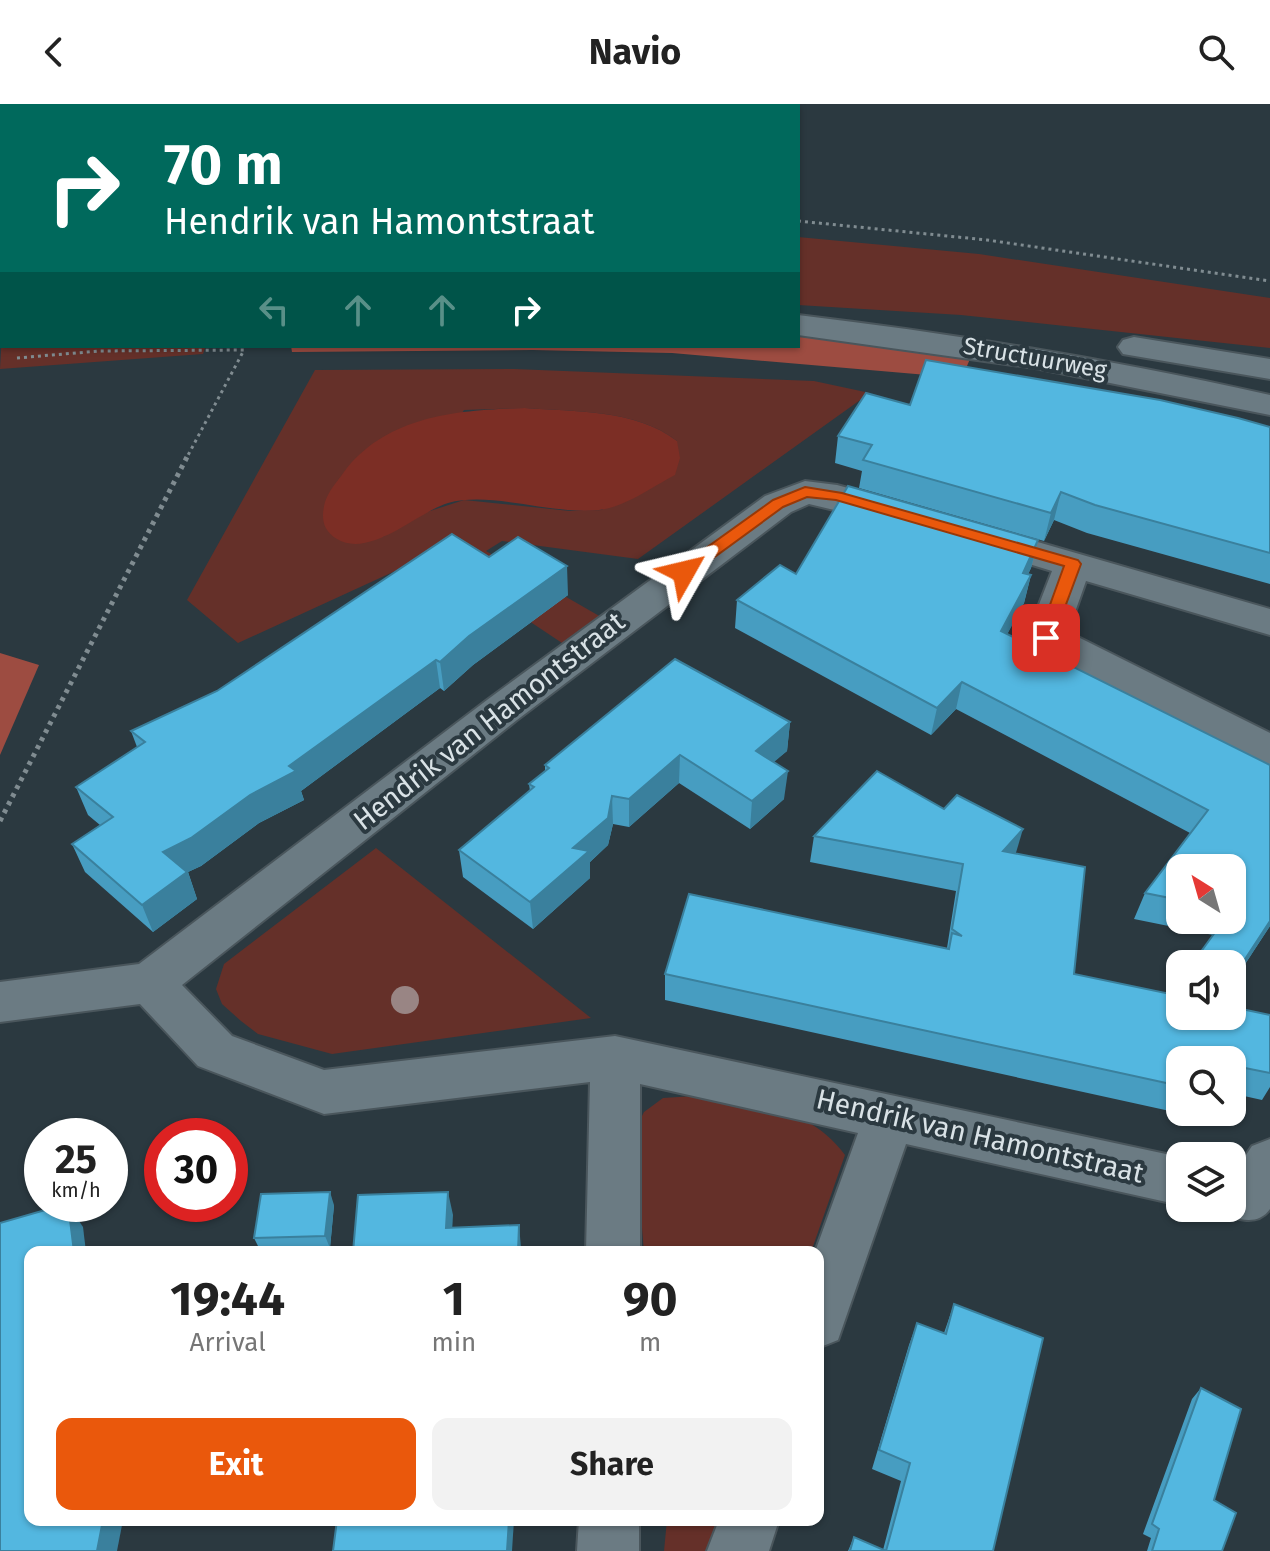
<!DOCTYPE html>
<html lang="en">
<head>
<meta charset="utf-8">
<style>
	body { margin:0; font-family:"Fira Sans",sans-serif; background:#f2f2f2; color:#222; height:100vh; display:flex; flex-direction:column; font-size:30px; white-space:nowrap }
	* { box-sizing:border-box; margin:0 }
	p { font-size:26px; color:#767676 }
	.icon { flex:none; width:44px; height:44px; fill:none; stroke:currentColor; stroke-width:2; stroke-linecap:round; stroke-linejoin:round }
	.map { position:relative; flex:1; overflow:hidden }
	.details { position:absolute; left:24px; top:1142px; width:800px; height:280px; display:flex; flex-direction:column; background:#fff; border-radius:16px; box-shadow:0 2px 6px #0004 }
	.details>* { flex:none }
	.guide { position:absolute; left:0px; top:0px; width:800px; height:244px; box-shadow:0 2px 6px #0004; background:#00695c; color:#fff; overflow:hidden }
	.needle { width:52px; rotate:323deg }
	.buttons { position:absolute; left:1166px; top:750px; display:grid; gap:16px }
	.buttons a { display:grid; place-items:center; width:80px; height:80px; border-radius:16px; background:#fff; box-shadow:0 2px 6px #0004; font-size:40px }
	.speed { position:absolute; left:24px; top:1014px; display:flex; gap:16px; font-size:40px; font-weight:700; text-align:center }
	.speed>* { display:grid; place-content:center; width:104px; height:104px; border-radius:50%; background:#fff; box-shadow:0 2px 6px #0004; line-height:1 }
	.speed small { font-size:20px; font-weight:400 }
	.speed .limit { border:12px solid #d22; background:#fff; color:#111 }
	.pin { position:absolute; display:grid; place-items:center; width:68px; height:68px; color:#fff; margin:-34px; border-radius:16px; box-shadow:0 4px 12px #0006 }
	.me { position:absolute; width:88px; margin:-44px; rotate:53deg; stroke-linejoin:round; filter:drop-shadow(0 0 6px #0008) }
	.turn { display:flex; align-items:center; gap:28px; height:168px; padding:0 32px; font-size:36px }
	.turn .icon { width:104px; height:104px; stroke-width:2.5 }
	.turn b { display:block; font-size:56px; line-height:68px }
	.lanes { display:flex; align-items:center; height:76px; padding:0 32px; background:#0003; justify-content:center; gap:40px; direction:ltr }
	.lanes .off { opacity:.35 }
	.eta { display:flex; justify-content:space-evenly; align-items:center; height:136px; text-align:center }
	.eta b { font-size:48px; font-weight:700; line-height:56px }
	.primary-button { display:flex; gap:16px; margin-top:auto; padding:16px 32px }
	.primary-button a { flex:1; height:92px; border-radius:16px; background:#ea580c; color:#fff; font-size:32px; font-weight:700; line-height:92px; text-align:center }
	.primary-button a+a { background:#f2f2f2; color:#222 }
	header { display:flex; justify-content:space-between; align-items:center; height:104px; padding:0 32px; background:#fff; font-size:36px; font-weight:700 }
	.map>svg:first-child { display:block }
	.green { fill:#653029; fill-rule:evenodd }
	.forest { fill:#9d4c41 }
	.water { fill:#7c2e25 }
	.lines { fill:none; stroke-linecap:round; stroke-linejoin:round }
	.minor-casing { stroke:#4a565c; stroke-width:4 }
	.secondary-casing { stroke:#4a565c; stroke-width:4 }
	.path-far1 { stroke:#808c91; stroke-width:3; stroke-dasharray:3 4; stroke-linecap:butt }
	.path { stroke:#808c91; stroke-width:5; stroke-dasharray:4 5; stroke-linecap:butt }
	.minor { fill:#6b7b83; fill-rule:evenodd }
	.secondary { fill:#6b7b83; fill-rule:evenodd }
	.tree { fill:#998584 }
	.wall { fill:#479dc1; fill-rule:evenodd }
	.shaded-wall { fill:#3a809d }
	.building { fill:#53b7e0; stroke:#3a809d; stroke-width:2 }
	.route { fill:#ea580c; stroke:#983908; stroke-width:2 }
	.labels { text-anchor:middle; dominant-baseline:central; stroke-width:8; stroke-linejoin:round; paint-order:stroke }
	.far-street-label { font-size:24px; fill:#d9e2e6; stroke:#2b3940 }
	.street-label { font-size:28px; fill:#d9e2e6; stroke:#2b3940 }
</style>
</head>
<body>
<header><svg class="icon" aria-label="back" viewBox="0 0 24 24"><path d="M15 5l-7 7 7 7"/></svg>Navio<svg class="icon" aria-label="search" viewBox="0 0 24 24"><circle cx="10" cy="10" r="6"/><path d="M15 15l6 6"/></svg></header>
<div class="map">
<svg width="1270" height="1447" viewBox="0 0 1270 1447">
	<rect width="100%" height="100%" fill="#2b3940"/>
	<g class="green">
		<polygon points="798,133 979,150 1270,194 1270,244 961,211 798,201"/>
		<polygon points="2,230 2,242 205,244 203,250 0,265"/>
		<path d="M514,265L814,277L870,289L638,455L502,437L486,447L608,517L571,545L430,451L238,539L187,496L315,266ZM525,304C575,308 636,305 677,337L602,406L570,407L464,396L427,408L383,433L464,306Z"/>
		<polygon points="376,744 591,914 332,950 258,930 241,917 222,900 216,885 224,860"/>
		<path d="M710,991C764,1004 810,1004 845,1051L811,1148H644L634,1028L644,1008L663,994Z"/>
		<polygon points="667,1416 725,1416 715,1447 664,1447"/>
	</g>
	<g class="forest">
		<polygon points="798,232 972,250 962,274 672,249 533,246 292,248 291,242 798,242"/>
		<polygon points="0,549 39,561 0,651"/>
	</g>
	<path class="water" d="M525,304C575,308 636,305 677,337L680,354L675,371C652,383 625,403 599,406C551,411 492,387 448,399C418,408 370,455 337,435C322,426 321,413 325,398C329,386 337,378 344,368C387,311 459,306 525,304Z"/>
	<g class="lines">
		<defs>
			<g id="minor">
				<polygon points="805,377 837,381 910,401 915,409 910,417 897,421 809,400 791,408 517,616 182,881 232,932 324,966 615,932 1180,1053 1180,1101 906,1040 838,1236 818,1244 818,1148 815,1148 858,1029 640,980 640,1148 586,1148 590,978 324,1010 198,962 140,900 0,918 0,878 139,860 487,596 765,392"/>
				<polygon points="979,421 1270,505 1270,531 1086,477 1068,528 1270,629 1270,662 1032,544 1026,534 1052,467 966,441 961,433 966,425"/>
				<path d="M1270,1035V1105C1256,1125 1232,1113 1213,1106L1232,1104V1065L1236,1066L1252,1042Z"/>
				<polygon points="579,1416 639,1416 639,1447 577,1447"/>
				<polygon points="719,1416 779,1416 769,1447 707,1447"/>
			</g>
			<g id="secondary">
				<rect x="0" y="208" width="2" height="20"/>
				<path d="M798,211C957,230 1114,256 1270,291V311L1035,264L798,231Z"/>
				<polygon points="1134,233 1270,255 1270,275 1123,250 1118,243 1123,236"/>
			</g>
		</defs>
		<use href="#minor" class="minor-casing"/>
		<use href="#secondary" class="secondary-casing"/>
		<g class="path-far1">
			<polyline points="798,117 987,136 1270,177"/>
			<polyline points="17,254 99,247 244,246 186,355"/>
		</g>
		<polyline class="path" points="0,717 187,353"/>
		<use href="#minor" class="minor"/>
		<use href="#secondary" class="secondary"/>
	</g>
	<circle class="tree" cx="405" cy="896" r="14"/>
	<g class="wall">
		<polygon points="910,301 1270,323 1270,480 1087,429 1054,416 1044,437 859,384 862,367 835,359 838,332"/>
		<path d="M1038,436L1031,464L1028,470L1031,471L1024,499L1007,530L1270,661V822L1232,880V860L1213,831L1134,815L1145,789L1190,729L956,605L931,631L735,524L737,496L796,470ZM1180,764H1232V816H1180Z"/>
		<polygon points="489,453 568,491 473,561 444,587 440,584 301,687 304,696 259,719 201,762 188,768 197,795 153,828 85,768 72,740 100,721 88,711 76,683 137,643 131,627 217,587"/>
		<polygon points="790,618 787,647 773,658 784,695 750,725 679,679 629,723 613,720 608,741 590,758 590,774 533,825 463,773 459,746 530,687 529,680 545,668 545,661"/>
		<path d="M814,732L1015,750L1074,870L1170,890L1180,912L1270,911V983L1262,996L1244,992V996L1229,1020L665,896V870L947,844L956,787L810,758ZM1180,956H1232V1008H1180Z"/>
		<polygon points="334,1101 330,1144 260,1146 254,1134"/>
		<polygon points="954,1200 993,1447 848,1447 854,1433 883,1446 901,1377 872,1365 909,1241 917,1219 944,1229"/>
		<polygon points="1201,1284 1214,1396 1222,1447 1147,1447 1151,1434 1143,1430 1192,1295"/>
	</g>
	<g class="shaded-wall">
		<polygon points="1061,388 1054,416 1044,437 1051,409"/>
		<polygon points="1038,436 1031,464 1016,497 1023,469"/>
		<polygon points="567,462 568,491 473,561 444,587 440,558 469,532"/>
		<polygon points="1031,471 1024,499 994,555 1001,527"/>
		<polygon points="436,556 440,584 301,687 304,696 259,719 201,762 188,768 197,795 153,828 142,801 163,748 289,662"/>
		<polygon points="962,578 956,605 931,631 937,604"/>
		<polygon points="790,618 787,647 753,676 756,647"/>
		<polygon points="680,651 679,679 629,723 629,695"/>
		<polygon points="788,667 784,695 750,725 752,697"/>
		<polygon points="612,692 613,720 608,741 590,758 590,774 533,825 530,798"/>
		<polygon points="1023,725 1015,752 1003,747"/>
		<polygon points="1270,817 1270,822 1232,880 1232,875"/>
		<polygon points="330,1088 334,1101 330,1144 325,1132"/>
		<polygon points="448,1088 453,1111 451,1146 446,1124"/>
		<polygon points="68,1100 83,1123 86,1148 74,1148"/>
		<polygon points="519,1121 521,1144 521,1148 518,1148"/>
		<polygon points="103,1416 123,1416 117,1447 97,1447"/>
		<polygon points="509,1416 514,1416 512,1447 507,1447"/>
	</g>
	<g class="building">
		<polygon points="926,256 1160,296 1238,314 1270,323 1270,449 1095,401 1061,388 1051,409 863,356 872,341 838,332 866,289 910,301"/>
		<polygon points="848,382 1038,436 1023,469 1031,471 1001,527 1270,661 1270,817 1232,875 1232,860 1192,860 1224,816 1232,816 1232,764 1180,764 1180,796 1145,789 1208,706 962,578 937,604 737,496 780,461 796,470"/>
		<polygon points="452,430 489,453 518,433 567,462 469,532 440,558 436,556 289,662 296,667 250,691 191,734 163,748 187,768 142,801 72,740 113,713 76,683 145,638 131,627 217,587"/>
		<polygon points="675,555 790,618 756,647 788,667 752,697 680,651 629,695 612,692 608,714 573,744 589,747 530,798 459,746 534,683 529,680 549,664 545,661"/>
		<polygon points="877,667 944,705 957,691 1023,725 1003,747 1085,763 1074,870 1170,890 1180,876 1180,912 1232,912 1232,903 1270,911 1270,969 1245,964 1244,996 1232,993 1232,956 1180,956 1180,982 665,870 689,790 949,845 952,829 962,832 952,825 963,760 814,732"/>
		<polygon points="330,1088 325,1132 254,1134 261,1090"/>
		<polygon points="448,1088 446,1124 519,1121 518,1148 353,1148 358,1091"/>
		<polygon points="66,1100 68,1100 74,1148 30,1148 30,1416 103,1416 97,1447 0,1447 0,1119"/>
		<polygon points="954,1200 1043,1234 993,1447 850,1447 854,1433 886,1447 910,1359 879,1346 917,1219 946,1230"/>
		<polygon points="1201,1284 1241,1305 1214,1396 1236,1409 1222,1447 1152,1447 1159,1425 1152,1420"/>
		<polygon points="337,1416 509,1416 507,1447 333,1447"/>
	</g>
	<polygon class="route" points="805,383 842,389 1078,456 1081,460 1052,538 1046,539 1038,534 1064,462 836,396 807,393 783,403 690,471 678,471 678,464 773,396"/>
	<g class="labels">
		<g class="far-street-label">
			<text transform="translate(1035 254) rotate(10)">Structuurweg</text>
		</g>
		<g class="street-label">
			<text transform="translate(489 617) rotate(-38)">Hendrik van Hamontstraat</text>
			<text transform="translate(980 1032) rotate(13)">Hendrik van Hamontstraat</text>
		</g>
	</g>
</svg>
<div class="buttons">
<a><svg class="needle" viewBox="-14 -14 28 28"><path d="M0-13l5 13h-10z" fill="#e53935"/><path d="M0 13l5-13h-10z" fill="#767676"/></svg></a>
<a><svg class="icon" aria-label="sound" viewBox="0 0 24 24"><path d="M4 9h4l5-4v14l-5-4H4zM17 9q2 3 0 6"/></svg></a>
<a><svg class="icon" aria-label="search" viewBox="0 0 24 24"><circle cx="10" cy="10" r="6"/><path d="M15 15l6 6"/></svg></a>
<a><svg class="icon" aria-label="layers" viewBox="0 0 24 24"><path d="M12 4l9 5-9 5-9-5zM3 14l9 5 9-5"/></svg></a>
</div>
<div class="speed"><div>25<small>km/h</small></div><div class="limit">30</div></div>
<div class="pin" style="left:1046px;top:534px;background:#d93025"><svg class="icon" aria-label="arrive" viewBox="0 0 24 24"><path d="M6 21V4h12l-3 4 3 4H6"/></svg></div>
<svg class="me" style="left:684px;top:468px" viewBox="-20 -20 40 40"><path d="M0-17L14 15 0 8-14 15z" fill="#ea580c" stroke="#fff" stroke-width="4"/></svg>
<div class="guide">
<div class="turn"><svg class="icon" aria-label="right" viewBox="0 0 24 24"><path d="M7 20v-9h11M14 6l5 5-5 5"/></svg><div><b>70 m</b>Hendrik van Hamontstraat</div></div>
<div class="lanes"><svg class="icon off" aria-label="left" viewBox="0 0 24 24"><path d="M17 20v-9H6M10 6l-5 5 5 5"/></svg><svg class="icon off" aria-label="ahead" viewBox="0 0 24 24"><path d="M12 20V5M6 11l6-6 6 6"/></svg><svg class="icon off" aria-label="ahead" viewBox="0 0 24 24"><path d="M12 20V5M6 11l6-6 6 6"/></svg><svg class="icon" aria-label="right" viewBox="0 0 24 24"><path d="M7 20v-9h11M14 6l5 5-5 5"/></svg></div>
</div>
<section class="details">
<div class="eta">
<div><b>19:44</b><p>Arrival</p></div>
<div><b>1</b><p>min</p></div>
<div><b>90</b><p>m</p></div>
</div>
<div class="primary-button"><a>Exit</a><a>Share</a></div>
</section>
</div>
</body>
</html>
